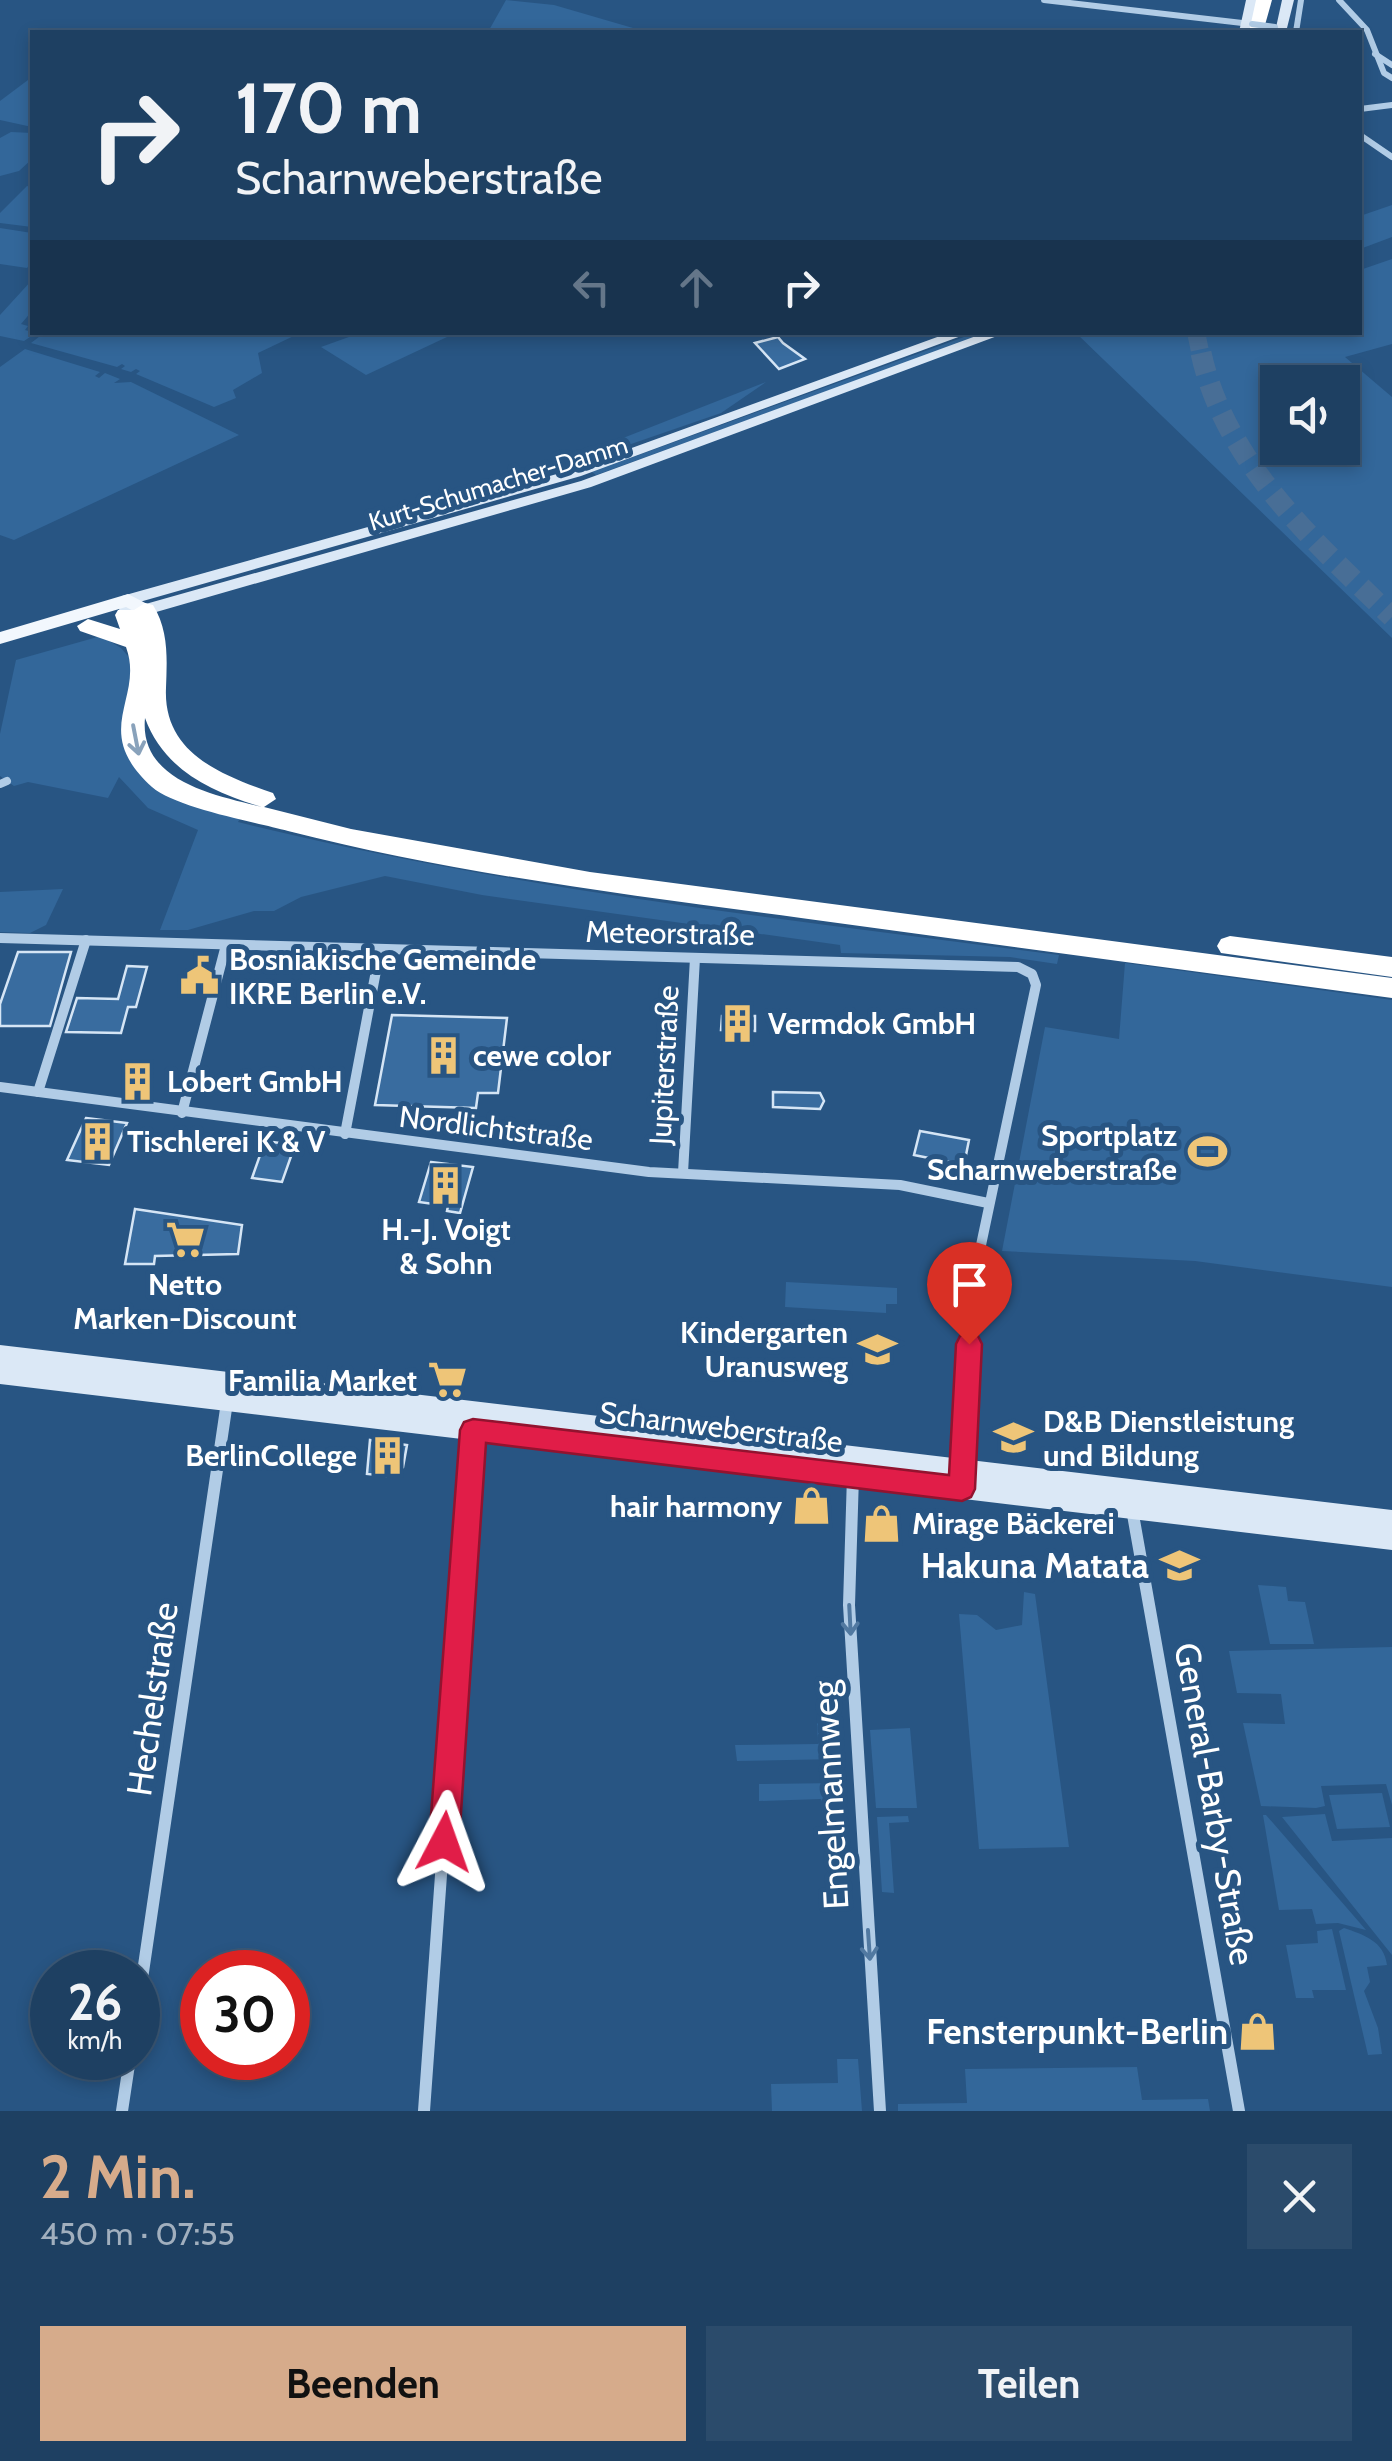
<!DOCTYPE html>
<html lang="de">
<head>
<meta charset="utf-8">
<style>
	body { margin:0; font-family:Cabin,sans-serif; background:#2b4b6b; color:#f1f3f6; height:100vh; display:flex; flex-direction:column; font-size:38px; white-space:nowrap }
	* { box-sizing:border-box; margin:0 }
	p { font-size:32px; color:#a1afbe }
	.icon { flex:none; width:55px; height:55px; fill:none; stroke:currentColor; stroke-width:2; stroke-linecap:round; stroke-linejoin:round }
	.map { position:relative; height:2111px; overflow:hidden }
	.details { display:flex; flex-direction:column; background:#1e4062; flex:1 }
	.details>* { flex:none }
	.hud { position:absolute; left:30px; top:30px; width:1332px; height:305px; border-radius:0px; box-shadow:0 5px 15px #0003,0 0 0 2px #3c5977; background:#1e4062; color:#f1f3f6; overflow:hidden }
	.tools { position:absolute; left:1260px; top:365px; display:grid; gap:20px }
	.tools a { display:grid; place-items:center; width:100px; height:100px; border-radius:0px; background:#1e4062; box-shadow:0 5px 15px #0003,0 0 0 2px #3c5977; font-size:50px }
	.speed { position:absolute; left:30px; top:1950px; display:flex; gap:20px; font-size:50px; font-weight:700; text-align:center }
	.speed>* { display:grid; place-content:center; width:130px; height:130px; border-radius:50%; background:#1e4062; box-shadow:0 5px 15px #0003,0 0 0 2px #3c5977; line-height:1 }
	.speed small { font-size:25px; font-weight:400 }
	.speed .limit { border:15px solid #d22; background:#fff; color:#111 }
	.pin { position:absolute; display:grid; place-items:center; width:85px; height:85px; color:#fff; margin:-102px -42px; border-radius:50% 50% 50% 0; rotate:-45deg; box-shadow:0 0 10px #0007 }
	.pin .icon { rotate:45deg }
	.me { position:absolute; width:110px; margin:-55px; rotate:4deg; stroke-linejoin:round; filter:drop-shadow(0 0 8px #0008) }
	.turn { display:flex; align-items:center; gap:35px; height:210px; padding:0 40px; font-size:45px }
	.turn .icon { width:130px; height:130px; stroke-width:2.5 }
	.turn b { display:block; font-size:70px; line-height:85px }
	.lanes { display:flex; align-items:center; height:95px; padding:0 40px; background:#0003; justify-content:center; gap:50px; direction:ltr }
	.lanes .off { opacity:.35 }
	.round { display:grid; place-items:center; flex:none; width:105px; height:105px; border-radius:0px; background:#2b4b6b }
	.summary { display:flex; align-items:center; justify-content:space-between; height:170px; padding:0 40px }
	h1 { font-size:60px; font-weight:700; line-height:75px; color:#d6ab8b }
	.action { display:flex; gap:20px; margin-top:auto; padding:20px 40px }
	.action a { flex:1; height:115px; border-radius:0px; background:#d6ab8b; color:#111; font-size:40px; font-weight:700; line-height:115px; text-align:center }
	.action a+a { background:#2b4b6b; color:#f1f3f6 }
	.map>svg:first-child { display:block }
	.green { fill:#33679a; fill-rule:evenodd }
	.building { fill:#396c9f; stroke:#d5e5f5; stroke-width:2.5 }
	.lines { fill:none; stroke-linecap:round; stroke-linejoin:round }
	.motorway-tunnel-far1 { stroke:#486e96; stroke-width:18; stroke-dasharray:18 9; stroke-linecap:butt }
	.motorway-tunnel { stroke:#486e96; stroke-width:21; stroke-dasharray:21 11; stroke-linecap:butt }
	.minor-far3 { stroke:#b1cce6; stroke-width:6 }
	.minor-far2 { stroke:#b1cce6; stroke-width:8 }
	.minor-far1 { stroke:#b1cce6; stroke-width:10 }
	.minor { stroke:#b1cce6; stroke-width:12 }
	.secondary { fill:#dbe8f6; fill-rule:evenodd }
	.primary { fill:#f2f7fd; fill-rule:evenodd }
	.motorway { fill:#fff; fill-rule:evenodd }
	.minor-bridge { stroke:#b1cce6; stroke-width:6 }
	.oneway { stroke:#89a2bb }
	.oneway2 { stroke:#5179a1 }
	.route { fill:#e11d48; stroke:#92132f; stroke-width:2.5 }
	.labels { text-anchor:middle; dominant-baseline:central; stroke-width:10; stroke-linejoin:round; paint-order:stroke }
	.far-street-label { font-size:25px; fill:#fff; stroke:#285583 }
	.street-label { font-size:30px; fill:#fff; stroke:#285583 }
	.poi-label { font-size:30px; font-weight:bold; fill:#fff; stroke:#285583; text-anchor:start }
	.near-poi-label { font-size:35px; font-weight:bold; fill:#fff; stroke:#285583; text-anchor:end }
	.near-street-label { font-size:35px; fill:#fff; stroke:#285583 }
</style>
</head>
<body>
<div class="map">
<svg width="1392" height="2111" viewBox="0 0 1392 2111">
	<rect width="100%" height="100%" fill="#285583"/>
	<g class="green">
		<polygon points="506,0 554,5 633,28 625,32 488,32"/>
		<polygon points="32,77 32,127 0,120 0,101"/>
		<polygon points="11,132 32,133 32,159 19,171 0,176 0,138"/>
		<polygon points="27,186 32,187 32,227 0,223 0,213"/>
		<polygon points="1392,205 1392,237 1360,249 1360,216"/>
		<polygon points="0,228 32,233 32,262 27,268 0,264"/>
		<path d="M1392,259V344L1345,357L1392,397V638L1076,333L1360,332V270ZM1278,382H1342V448H1278Z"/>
		<polygon points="32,280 32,311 21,324 28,326 25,330 36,333 24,341 0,336 0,315"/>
		<polygon points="44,333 44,332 300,333 258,353 262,373 233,390 236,398 214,407 136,374 140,371 136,369 131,372 121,369 125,366 122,364 117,367 31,343"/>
		<polygon points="444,333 447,337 366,375 321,347 360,333"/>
		<polygon points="975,333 988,333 596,475 592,472"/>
		<polygon points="25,349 100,372 95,376 99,378 105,373 120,379 114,383 131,382 239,435 14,540 0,535 0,367"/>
		<polygon points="766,382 721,413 576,463 572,458"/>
		<path d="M101,636L121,648L135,664L127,752L242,815L238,822C508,889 784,919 1059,955L1057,964L1010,957L841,953L840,945L482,895L385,876L301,897L274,911H254L188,930H160L198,830L148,808L119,777L108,798L28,782L14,786L0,776V734L16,660Z"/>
		<polygon points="63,889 46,925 30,933 0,932 0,892"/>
		<polygon points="1125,963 1392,1000 1392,1287 1195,1261 1002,1251 1045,1027 1119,1039"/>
		<polygon points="786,1282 897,1288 897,1304 886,1304 886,1313 785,1307"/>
		<polygon points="1258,1585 1286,1587 1288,1601 1305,1602 1314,1644 1270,1644"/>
		<polygon points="1024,1592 1035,1594 1069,1847 979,1849 959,1614 977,1615 996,1630 1022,1625"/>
		<polygon points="1392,1647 1392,1805 1386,1784 1321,1786 1325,1806 1316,1808 1261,1806 1243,1723 1285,1724 1281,1694 1237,1693 1229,1651"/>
		<polygon points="817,1723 837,1723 840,1759 737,1761 735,1745 818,1744"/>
		<polygon points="910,1728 917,1808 876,1808 870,1730"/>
		<polygon points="841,1783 843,1819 823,1819 821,1799 759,1801 759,1784"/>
		<polygon points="1382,1793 1390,1827 1337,1829 1329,1795"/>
		<polygon points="1325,1814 1332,1841 1392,1838 1392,1955 1282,1817"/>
		<polygon points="1263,1815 1266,1815 1366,1930 1338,1923 1316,1924 1312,1909 1279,1910"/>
		<polygon points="908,1816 909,1822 889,1823 894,1893 882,1892 877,1817"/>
		<path d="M1344,1928C1364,1935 1384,1941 1387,1965L1367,1967L1370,1982L1364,1991L1378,2028L1382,2054L1368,2055L1339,1931Z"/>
		<polygon points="1332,1929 1346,1990 1312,1990 1314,1998 1296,1998 1286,1945 1318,1943 1317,1931"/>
		<polygon points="837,2059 858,2059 862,2111 772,2111 771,2084 838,2083"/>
		<polygon points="1137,2067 1142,2100 1208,2099 1210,2111 898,2111 898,2104 967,2103 965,2069"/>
	</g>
	<g class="building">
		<polygon points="778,337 783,343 805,359 779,369 755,343"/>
		<polygon points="18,952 71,952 50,1026 0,1026 0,1004"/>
		<polygon points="127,966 147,967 136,1007 128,1007 121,1033 66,1032 77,998 118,999"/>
		<polygon points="392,1015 507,1018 498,1093 478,1093 476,1108 375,1105"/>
		<polygon points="722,1016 755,1016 755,1031 721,1030"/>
		<polygon points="773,1092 820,1093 824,1101 820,1109 773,1107"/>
		<polygon points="86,1118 127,1123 109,1165 67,1160"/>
		<polygon points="920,1131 969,1140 964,1165 914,1155"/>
		<polygon points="265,1141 295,1145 282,1182 252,1178"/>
		<polygon points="431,1162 473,1167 460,1213 447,1211 448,1206 419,1202"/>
		<polygon points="135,1209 242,1225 238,1254 155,1256 154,1264 125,1264"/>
		<polygon points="370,1440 407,1445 403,1467 389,1465 386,1476 367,1474"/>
	</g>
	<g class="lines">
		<polyline class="motorway-tunnel-far1" points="1196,332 1201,356"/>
		<path class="motorway-tunnel" d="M1201,353C1225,463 1315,542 1392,617"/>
		<g class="minor-far3">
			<polyline points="1044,0 1251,24"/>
			<polyline points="1339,0 1367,30 1384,73 1392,78"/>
			<polyline points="1296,32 1301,0"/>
			<polyline points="1375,54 1392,65"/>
			<polyline points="1360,109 1392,105"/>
			<polyline points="1360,135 1392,157"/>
		</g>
		<polyline class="minor-far2" points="0,784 7,781"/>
		<g class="minor-far1">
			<polyline points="0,938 1018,967 1032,974 1036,985 977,1264"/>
			<polyline points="0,1087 649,1172 900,1185 988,1203"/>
			<polyline points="38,1092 86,940"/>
			<polyline points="182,1113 226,945"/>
			<polyline points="345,1134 380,950"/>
			<polyline points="683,1173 695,958"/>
			<polyline points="968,1381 974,1279"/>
		</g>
		<g class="minor">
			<polyline points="962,1470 968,1379"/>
			<polyline points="853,1476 849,1605 880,2111"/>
			<polyline points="1132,1509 1239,2111"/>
			<polyline points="138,2006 227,1402"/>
			<polyline points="122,2111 130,2058"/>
			<polyline points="424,2111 473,1431"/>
		</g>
		<g class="secondary">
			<polygon points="1246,0 1258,0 1250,32 1239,32"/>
			<polygon points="1282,0 1294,0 1286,32 1275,32"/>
			<polygon points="951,332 972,332 581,476 136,603 135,607 581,481 987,332 1008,332 591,487 132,619 120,619 118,615 122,596 571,470"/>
			<polygon points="0,1345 1392,1510 1392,1550 0,1384"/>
		</g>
		<polygon class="primary" points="128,594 151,606 151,614 139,614 126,607 0,644 0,632"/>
		<g class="motorway">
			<polygon points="1256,0 1272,0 1263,32 1249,32"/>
			<path d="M145,603L153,605C169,631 167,659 166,688C163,753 221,775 273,793L276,799L264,807L351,829L590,872L1392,978V998C1195,971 998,945 801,918C629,895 456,874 288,831C255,822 176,808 152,787C89,730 145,699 126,647L80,631L77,626L88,619L120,629L115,615L118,610H134ZM145,718C164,770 211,792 262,807C214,795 139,781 145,718Z"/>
			<polygon points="1230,936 1392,957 1392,977 1221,953 1217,946 1221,939"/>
		</g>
		<polyline class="minor-bridge" points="1252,24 1275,27"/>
	</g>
	<defs><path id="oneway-shaft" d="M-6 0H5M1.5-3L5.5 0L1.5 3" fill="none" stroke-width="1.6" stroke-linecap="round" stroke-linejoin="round" transform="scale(2.5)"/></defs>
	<use class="oneway" href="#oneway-shaft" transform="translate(136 740) rotate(79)"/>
	<g class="oneway2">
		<use href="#oneway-shaft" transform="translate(850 1620) rotate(87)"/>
		<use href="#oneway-shaft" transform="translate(869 1945) rotate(86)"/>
	</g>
	<polygon class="route" points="969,1333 978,1336 982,1344 975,1489 971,1497 962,1501 486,1443 459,1842 455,1853 444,1857 434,1853 429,1842 460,1430 464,1422 473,1419 949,1475 956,1344 960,1336"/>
	<defs>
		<symbol id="civic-bare" viewBox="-9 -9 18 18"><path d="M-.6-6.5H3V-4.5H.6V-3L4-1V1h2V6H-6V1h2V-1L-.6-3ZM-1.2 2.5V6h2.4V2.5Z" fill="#eec578" stroke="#285583" stroke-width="2.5" paint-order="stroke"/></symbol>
		<symbol id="building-bare" viewBox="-9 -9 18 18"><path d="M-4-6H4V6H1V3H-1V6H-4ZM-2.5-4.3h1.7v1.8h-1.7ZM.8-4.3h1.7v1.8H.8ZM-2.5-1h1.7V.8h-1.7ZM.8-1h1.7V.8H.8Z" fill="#eec578" stroke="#285583" stroke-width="2.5" paint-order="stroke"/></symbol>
		<symbol id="stadium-bare" viewBox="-9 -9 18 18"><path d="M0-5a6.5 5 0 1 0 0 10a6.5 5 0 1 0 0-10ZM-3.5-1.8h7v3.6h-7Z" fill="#eec578" stroke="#285583" stroke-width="2.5" paint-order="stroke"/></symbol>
		<symbol id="supermarket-bare" viewBox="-9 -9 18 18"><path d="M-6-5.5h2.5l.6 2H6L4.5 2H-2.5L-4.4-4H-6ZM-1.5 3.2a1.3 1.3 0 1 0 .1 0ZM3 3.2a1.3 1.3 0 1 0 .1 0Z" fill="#eec578" stroke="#285583" stroke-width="2.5" paint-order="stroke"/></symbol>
		<symbol id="school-bare" viewBox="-9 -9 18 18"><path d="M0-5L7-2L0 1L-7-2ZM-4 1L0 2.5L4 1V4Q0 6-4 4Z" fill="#eec578" stroke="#285583" stroke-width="2.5" paint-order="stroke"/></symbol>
		<symbol id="university-bare" viewBox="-9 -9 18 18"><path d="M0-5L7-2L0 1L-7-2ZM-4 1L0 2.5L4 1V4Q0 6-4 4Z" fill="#eec578" stroke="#285583" stroke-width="2.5" paint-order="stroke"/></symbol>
		<symbol id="shop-bare" viewBox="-9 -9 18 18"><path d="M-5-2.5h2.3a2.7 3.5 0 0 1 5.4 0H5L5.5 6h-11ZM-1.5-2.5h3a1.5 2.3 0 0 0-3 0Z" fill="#eec578" stroke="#285583" stroke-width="2.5" paint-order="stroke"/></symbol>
	</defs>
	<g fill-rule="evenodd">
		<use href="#civic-bare" x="172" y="948" width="55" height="55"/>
		<use href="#building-bare" x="710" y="996" width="55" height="55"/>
		<use href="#building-bare" x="416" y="1028" width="55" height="55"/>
		<use href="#building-bare" x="110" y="1054" width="55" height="55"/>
		<use href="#building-bare" x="70" y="1114" width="55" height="55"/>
		<use href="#stadium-bare" x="1180" y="1124" width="55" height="55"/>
		<use href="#building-bare" x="418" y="1158" width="55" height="55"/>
		<use href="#supermarket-bare" x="158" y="1212" width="55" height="55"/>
		<use href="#school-bare" x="850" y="1322" width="55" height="55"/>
		<use href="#supermarket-bare" x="420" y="1352" width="55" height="55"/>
		<use href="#university-bare" x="986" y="1410" width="55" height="55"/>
		<use href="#building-bare" x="360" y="1428" width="55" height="55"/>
		<use href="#shop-bare" x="784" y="1478" width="55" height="55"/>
		<use href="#shop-bare" x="854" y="1496" width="55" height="55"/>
		<use href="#school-bare" x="1152" y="1538" width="55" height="55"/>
		<use href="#shop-bare" x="1230" y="2004" width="55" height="55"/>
	</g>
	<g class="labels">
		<g class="far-street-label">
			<text transform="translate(498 483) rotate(-17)">Kurt-Schumacher-Damm</text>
		</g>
		<g class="street-label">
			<text transform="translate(670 933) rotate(1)">Meteorstraße</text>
			<text transform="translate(664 1065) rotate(-87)">Jupiterstraße</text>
			<text transform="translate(496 1128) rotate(7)">Nordlichtstraße</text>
			<text transform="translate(721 1427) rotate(7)">Scharnweberstraße</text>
		</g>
		<g class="poi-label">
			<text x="229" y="959">Bosniakische Gemeinde<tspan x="229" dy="34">IKRE Berlin e.V.</tspan></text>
			<text x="768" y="1023">Vermdok GmbH</text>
			<text x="473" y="1055">cewe color</text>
			<text x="167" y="1081">Lobert GmbH</text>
			<text x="1177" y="1135" text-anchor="end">Sportplatz<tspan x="1177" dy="34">Scharnweberstraße</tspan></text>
			<text x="127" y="1141">Tischlerei K &amp; V</text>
			<text x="446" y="1229" text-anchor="middle">H.-J. Voigt<tspan x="446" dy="34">&amp; Sohn</tspan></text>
			<text x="185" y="1284" text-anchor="middle">Netto<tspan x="185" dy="34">Marken-Discount</tspan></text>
			<text x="848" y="1332" text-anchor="end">Kindergarten<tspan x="848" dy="34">Uranusweg</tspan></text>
			<text x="417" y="1380" text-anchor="end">Familia Market</text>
			<text x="1043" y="1421">D&amp;B Dienstleistung<tspan x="1043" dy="34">und Bildung</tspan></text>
			<text x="357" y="1455" text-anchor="end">BerlinCollege</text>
			<text x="782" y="1506" text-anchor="end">hair harmony</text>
			<text x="912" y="1523">Mirage Bäckerei</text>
		</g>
		<g class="near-poi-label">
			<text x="1149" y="1565">Hakuna Matata</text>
			<text x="1228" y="2031">Fensterpunkt-Berlin</text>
		</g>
		<g class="near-street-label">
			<text transform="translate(152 1699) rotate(-82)">Hechelstraße</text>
			<text transform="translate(830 1795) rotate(-93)">Engelmannweg</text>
			<text transform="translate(1215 1804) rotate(80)">General-Barby-Straße</text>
		</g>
	</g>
</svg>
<div class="tools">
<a><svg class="icon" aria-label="sound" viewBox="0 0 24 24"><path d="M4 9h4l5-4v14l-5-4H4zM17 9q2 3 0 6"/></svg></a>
</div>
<div class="speed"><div>26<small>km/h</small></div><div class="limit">30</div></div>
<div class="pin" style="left:969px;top:1344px;background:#d93025"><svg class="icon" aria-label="arrive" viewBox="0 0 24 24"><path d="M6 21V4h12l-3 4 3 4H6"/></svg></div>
<svg class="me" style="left:444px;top:1842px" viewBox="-20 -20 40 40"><path d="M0-17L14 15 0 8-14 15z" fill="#e11d48" stroke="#fff" stroke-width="4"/></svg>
<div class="hud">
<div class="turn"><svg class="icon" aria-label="right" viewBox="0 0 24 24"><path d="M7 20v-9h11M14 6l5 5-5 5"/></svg><div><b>170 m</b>Scharnweberstraße</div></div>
<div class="lanes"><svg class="icon off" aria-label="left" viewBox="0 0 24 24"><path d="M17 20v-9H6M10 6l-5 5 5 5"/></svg><svg class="icon off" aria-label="ahead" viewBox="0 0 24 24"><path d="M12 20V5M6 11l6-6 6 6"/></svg><svg class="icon" aria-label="right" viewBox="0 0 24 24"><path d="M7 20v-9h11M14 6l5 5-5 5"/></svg></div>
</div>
</div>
<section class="details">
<div class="summary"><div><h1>2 Min.</h1><p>450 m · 07:55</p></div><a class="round"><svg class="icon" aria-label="close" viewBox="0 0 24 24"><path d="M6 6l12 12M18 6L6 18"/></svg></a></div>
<div class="action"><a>Beenden</a><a>Teilen</a></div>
</section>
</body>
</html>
